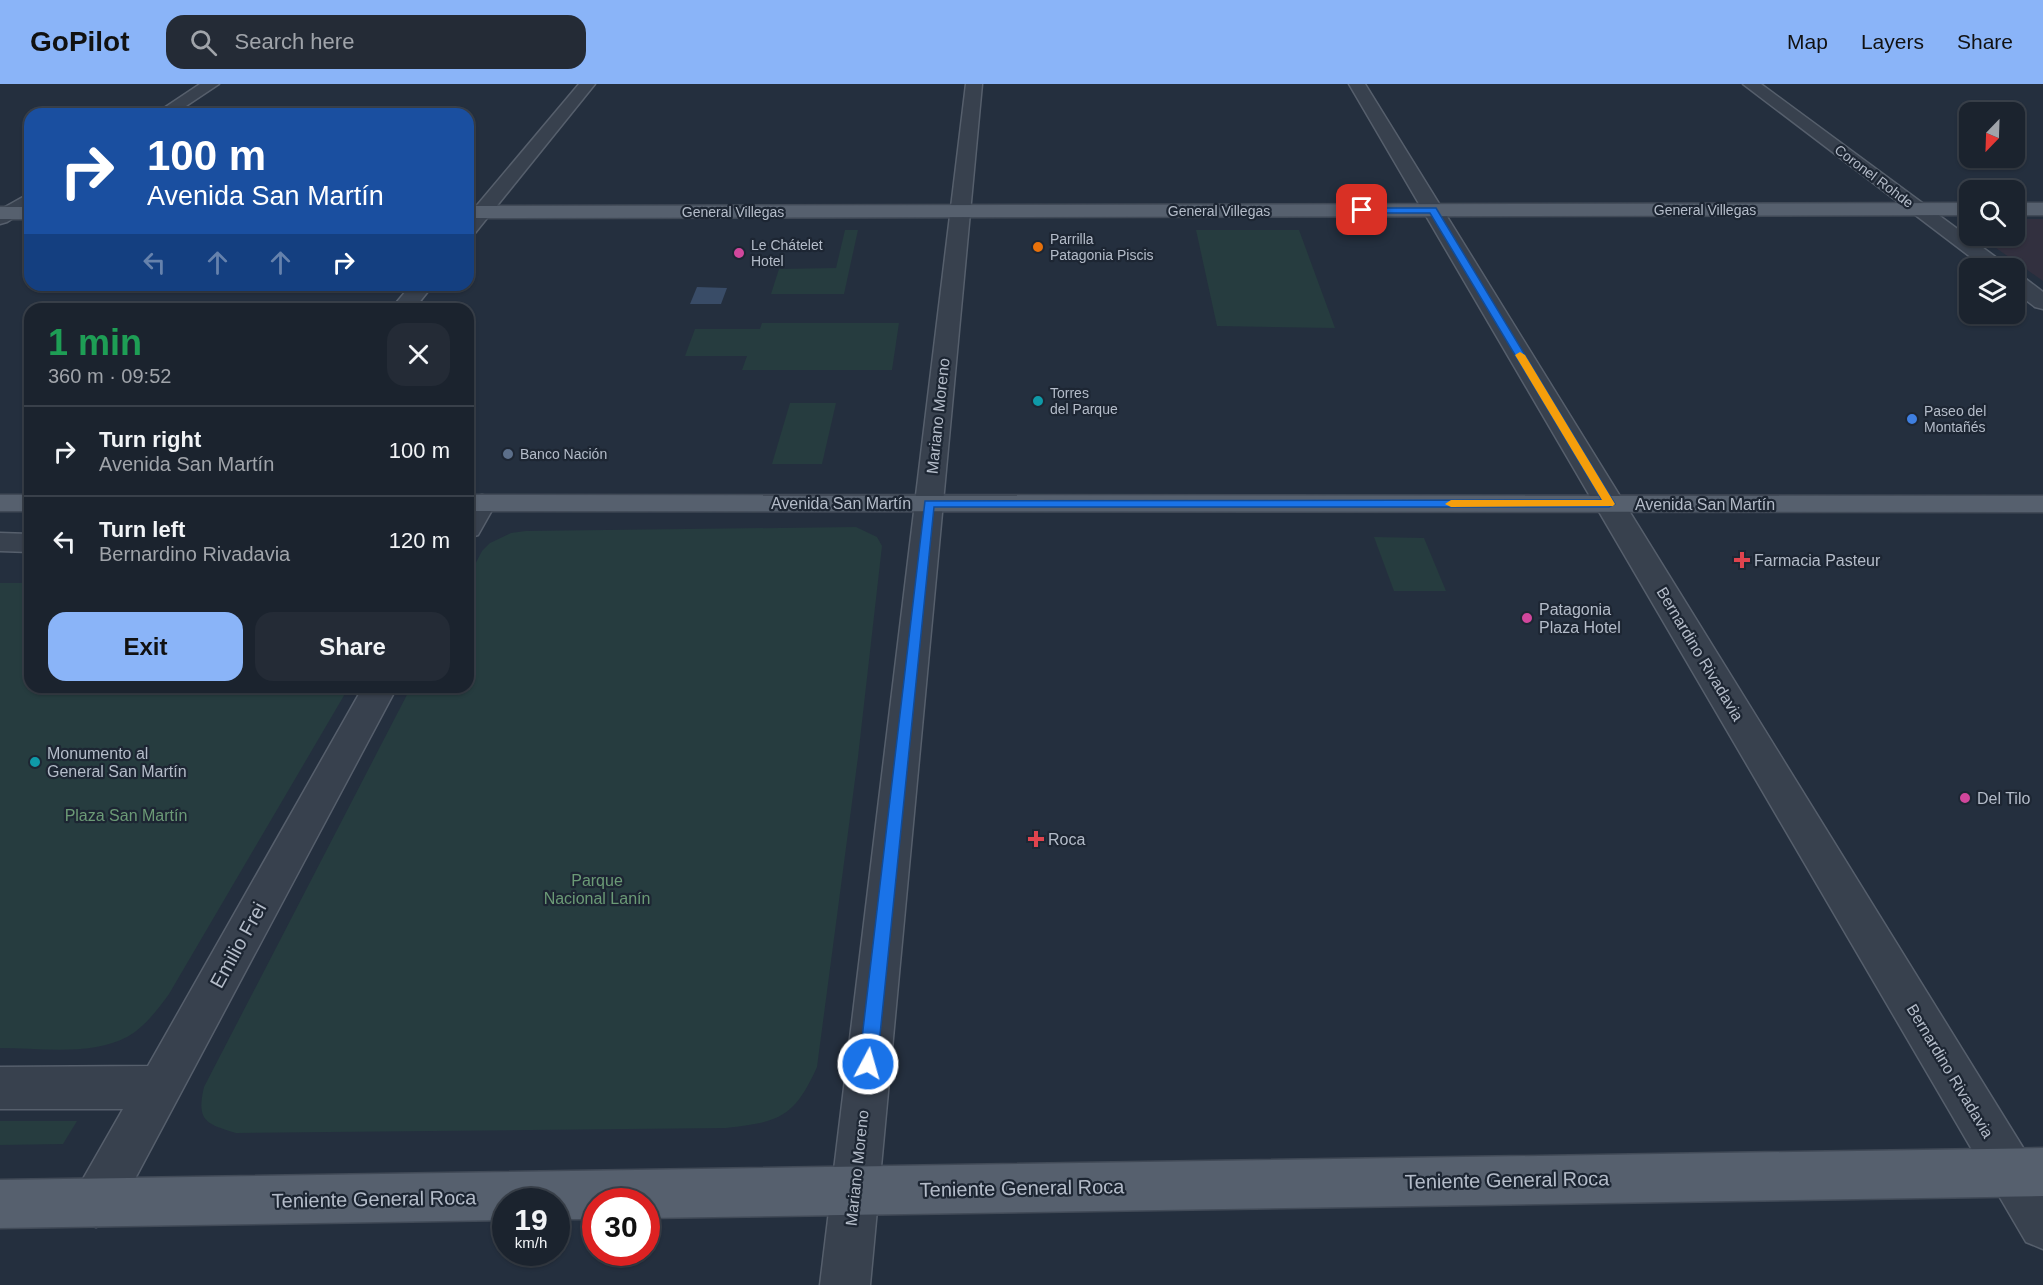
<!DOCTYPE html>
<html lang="en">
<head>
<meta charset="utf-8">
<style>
	body { margin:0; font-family:Helvetica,sans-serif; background:#242b36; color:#f1f3f6; height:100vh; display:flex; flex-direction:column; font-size:22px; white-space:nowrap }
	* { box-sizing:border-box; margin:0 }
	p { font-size:20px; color:#a0a4aa }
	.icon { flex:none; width:33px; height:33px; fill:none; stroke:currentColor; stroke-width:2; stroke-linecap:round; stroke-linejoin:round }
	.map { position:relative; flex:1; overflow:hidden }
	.side { position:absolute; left:24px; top:219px; width:450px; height:390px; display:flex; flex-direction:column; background:#1b232e; border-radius:18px; box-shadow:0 2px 4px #0004,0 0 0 2px #39404a }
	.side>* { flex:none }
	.hud { position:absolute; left:24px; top:24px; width:450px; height:183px; border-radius:18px; box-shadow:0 2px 4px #0004,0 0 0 2px #39404a; background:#1a4fa0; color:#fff; overflow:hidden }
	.needle { width:39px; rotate:203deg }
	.buttons { position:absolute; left:1959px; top:18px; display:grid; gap:12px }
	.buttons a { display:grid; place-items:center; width:66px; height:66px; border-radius:12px; background:#1b232e; box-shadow:0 2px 4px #0004,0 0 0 2px #39404a; font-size:30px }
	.speed { position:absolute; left:492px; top:1104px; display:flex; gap:12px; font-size:30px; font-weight:700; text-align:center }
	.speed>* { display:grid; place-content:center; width:78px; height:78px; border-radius:50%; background:#1b232e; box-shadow:0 2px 4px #0004,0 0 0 2px #39404a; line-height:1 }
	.speed small { font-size:15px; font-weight:400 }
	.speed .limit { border:9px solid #d22; background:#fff; color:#111 }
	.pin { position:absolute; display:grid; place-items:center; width:51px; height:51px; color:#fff; margin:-26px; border-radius:12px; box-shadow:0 3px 9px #0006 }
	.me { position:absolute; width:66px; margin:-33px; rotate:6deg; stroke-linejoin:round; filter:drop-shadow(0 0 4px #0008) }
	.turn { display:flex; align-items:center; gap:21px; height:126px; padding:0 24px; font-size:27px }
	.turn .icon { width:78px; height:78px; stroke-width:2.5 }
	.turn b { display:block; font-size:42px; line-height:51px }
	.lanes { display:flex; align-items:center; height:57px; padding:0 24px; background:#0003; justify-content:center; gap:30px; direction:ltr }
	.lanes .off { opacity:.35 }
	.round { display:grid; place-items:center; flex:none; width:63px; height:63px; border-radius:18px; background:#242b36 }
	.overview { display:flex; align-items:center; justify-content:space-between; height:102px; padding:0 24px }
	h1 { font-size:36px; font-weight:700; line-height:45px; color:#1e9e55 }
	.cta { display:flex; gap:12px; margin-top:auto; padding:12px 24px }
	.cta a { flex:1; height:69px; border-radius:18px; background:#8ab4f8; color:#111; font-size:24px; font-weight:700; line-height:69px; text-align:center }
	.cta a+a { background:#242b36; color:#f1f3f6 }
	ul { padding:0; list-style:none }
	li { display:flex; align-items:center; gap:18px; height:90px; padding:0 24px; border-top:2px solid #39404a }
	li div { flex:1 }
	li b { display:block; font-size:22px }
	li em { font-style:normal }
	header { display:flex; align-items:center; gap:36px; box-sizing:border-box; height:84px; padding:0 30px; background:#8ab4f8; color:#111 }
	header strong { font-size:28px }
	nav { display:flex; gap:33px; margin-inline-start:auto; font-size:21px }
	.search { width:420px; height:54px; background:#242b36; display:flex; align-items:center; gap:15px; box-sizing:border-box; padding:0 21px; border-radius:18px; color:#a0a4aa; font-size:22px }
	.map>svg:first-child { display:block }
	.medical { fill:#32303f }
	.green { fill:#263c3f }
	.water { fill:#394c67 }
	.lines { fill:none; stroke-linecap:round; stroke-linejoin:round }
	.minor-casing { stroke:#565f6c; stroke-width:3 }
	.major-casing { stroke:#414a57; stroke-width:3 }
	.minor { fill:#38414e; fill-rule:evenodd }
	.major { fill:#56606e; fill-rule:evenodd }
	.route { fill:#1a73e8; stroke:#114b97; stroke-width:1.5 }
	.slow { fill:#f59e0b }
	.food-dot { fill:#e8710a; stroke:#1d2633; stroke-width:2 }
	.hotel-dot { fill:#d1479c; stroke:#1d2633; stroke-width:2 }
	.culture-dot { fill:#0f9aa8; stroke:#1d2633; stroke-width:2 }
	.shop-dot { fill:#3f7fe0; stroke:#1d2633; stroke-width:2 }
	.service-dot { fill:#5c6f8a; stroke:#1d2633; stroke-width:2 }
	.health-dot { fill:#e0444e; stroke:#1d2633; stroke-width:2 }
	.labels { text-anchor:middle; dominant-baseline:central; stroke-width:4.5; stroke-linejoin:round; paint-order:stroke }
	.far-street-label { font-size:14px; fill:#b4bcc9; stroke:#1d2633 }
	.far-poi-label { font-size:14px; fill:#b4bcc9; stroke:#1d2633; text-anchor:start }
	.street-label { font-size:16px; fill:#b4bcc9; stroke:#1d2633 }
	.poi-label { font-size:16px; fill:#b4bcc9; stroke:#1d2633; text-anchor:start }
	.park-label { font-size:16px; fill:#6b9a76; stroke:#1d2633 }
	.near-street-label { font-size:20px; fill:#b4bcc9; stroke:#1d2633 }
</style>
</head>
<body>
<header>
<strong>GoPilot</strong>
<div class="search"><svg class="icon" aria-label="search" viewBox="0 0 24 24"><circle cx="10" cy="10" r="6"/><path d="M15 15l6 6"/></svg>Search here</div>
<nav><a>Map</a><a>Layers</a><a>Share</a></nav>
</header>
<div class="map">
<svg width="2043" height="1201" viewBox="0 0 2043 1201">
	<rect width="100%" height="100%" fill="#242f3e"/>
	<polygon class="medical" points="2015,135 2043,135 2043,197 1979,152 2014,152"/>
	<g class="green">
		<polygon points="845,146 858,146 844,210 771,210 779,185 836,184"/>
		<polygon points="1196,146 1299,146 1335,244 1217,242"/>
		<polygon points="762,239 899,239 892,286 742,286 747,272 685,272 695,245 760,245"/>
		<polygon points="790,319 836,319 822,380 772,380"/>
		<path d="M856,443L877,453L882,462L858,673L817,983C794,1034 779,1038 726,1044L236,1049C206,1040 196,1037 204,1003L411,603H468V494L482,467L490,459L511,449L526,447Z"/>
		<polygon points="1374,453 1424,454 1446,507 1394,507"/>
		<path d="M0,499H30V603H349L169,910C158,925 145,943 127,953C91,972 40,964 0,964Z"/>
		<polygon points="0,1037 77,1037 63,1060 0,1061"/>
	</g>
	<polygon class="water" points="697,203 727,204 721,220 690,220"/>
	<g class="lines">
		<defs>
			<g id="minor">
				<polygon points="200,0 219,0 174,30 155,30"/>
				<polygon points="579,0 595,0 475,149 468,151 468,132"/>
				<polygon points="966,0 982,0 870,1201 820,1201"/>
				<polygon points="1349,0 1365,0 2043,1096 2043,1165 2026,1158"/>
				<polygon points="1743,0 1761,0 2005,180 2008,184 1985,184"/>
				<polygon points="30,109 30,123 7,138 0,140 0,126"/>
				<polygon points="2014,191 2022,192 2043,208 2043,225 2035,223 2014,207"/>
				<polygon points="411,201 433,201 414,225 391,225"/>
				<polygon points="482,411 492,413 496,419 478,451 468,454 468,419 472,413"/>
				<polygon points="0,449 30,450 30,468 0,467"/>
				<polygon points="363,603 397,603 113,1136 96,1143 79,1136 72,1119 79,1102 123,1025 0,1025 0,983 148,982"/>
			</g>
			<g id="major">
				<polygon points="1970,119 1970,131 468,134 468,122"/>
				<rect x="2014" y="119" width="29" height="12"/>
				<rect x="0" y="123" width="30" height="12"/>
				<rect x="0" y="411" width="30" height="16"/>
				<polygon points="468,411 2043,412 2043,428 468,427"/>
				<polygon points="2043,1064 2043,1112 646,1134 646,1118 596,1118 596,1135 556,1135 556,1118 506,1118 506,1136 0,1144 0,1096"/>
			</g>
		</defs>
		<use href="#minor" class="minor-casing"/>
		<use href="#major" class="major-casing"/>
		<use href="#minor" class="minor"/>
		<use href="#major" class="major"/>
	</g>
	<polygon class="route" points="1436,124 1615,420 1609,423 934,423 877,980 874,986 868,988 862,986 859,980 925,417 1602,416 1430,129 1362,129 1358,126 1362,124"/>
	<polygon class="slow" points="1520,268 1525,271 1615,420 1613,422 1451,423 1445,420 1451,416 1602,416 1515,271"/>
	<circle class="food-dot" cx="1038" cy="163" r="6"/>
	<g class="hotel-dot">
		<circle cx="739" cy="169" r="6"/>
		<circle cx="1527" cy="534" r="6"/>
		<circle cx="1965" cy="714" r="6"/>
	</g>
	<g class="culture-dot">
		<circle cx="1038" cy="317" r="6"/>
		<circle cx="35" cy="678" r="6"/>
	</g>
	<circle class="shop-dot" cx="1912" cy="335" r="6"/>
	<circle class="service-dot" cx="508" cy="370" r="6"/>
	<g class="health-dot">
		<path d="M1739 467h6v6h6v6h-6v6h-6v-6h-6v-6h6z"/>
		<path d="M1033 746h6v6h6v6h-6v6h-6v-6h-6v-6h6z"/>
	</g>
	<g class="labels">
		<g class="far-street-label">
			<text transform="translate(1874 92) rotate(37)">Coronel Rohde</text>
			<text x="1705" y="126">General Villegas</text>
			<text x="1219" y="127">General Villegas</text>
			<text x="733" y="128">General Villegas</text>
		</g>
		<g class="far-poi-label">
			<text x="1050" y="155">Parrilla<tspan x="1050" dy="16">Patagonia Piscis</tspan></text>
			<text x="751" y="161">Le Chátelet<tspan x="751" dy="16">Hotel</tspan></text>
			<text x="1050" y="309">Torres<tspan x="1050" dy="16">del Parque</tspan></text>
			<text x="1924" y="327">Paseo del<tspan x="1924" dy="16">Montañés</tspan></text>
			<text x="520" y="370">Banco Nación</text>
		</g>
		<g class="street-label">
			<text transform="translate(938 332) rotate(-84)">Mariano Moreno</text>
			<text x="841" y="419">Avenida San Martín</text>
			<text x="1705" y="420">Avenida San Martín</text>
			<text transform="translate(1700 570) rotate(59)">Bernardino Rivadavia</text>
			<text transform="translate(1950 987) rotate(59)">Bernardino Rivadavia</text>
			<text transform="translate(857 1084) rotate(-84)">Mariano Moreno</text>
		</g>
		<g class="poi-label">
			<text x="1754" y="476">Farmacia Pasteur</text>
			<text x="1539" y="525">Patagonia<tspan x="1539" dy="18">Plaza Hotel</tspan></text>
			<text x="47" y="669">Monumento al<tspan x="47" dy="18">General San Martín</tspan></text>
			<text x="1977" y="714">Del Tilo</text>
			<text x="1048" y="755">Roca</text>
		</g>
		<g class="park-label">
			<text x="126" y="731">Plaza San Martín</text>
			<text x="597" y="796">Parque<tspan x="597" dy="18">Nacional Lanín</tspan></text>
		</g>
		<g class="near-street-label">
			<text transform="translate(238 861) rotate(-61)">Emilio Frei</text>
			<text transform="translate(1507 1096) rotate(-1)">Teniente General Roca</text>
			<text transform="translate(1022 1104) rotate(-1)">Teniente General Roca</text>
			<text transform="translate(374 1115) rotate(-1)">Teniente General Roca</text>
		</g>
	</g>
</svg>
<div class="buttons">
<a><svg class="needle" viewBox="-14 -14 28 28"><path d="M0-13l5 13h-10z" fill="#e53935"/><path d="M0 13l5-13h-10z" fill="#a0a4aa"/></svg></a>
<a><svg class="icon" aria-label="search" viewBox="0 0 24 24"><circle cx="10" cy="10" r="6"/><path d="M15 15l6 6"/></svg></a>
<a><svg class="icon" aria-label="layers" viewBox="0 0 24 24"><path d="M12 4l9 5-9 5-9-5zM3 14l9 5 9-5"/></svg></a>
</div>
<div class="speed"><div>19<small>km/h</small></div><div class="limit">30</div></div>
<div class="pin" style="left:1362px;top:126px;background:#d93025"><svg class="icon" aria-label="arrive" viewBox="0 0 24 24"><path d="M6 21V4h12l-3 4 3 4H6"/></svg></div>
<svg class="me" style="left:868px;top:980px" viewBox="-20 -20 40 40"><circle r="17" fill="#1a73e8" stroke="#fff" stroke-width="3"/><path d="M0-11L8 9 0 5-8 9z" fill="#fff"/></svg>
<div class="hud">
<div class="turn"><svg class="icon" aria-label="right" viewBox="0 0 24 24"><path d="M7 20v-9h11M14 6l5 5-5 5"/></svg><div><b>100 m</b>Avenida San Martín</div></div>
<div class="lanes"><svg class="icon off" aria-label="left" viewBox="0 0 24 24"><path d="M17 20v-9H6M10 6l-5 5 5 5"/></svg><svg class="icon off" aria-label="ahead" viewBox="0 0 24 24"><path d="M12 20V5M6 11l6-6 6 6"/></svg><svg class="icon off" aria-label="ahead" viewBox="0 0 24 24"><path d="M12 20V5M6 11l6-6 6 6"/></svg><svg class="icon" aria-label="right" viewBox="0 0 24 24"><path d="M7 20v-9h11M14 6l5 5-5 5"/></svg></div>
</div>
<section class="side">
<div class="overview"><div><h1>1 min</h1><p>360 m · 09:52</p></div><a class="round"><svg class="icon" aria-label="close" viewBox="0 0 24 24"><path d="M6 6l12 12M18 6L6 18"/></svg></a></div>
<ul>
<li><svg class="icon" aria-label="right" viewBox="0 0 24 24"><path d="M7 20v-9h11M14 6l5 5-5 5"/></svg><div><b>Turn right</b><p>Avenida San Martín</p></div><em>100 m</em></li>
<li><svg class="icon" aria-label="left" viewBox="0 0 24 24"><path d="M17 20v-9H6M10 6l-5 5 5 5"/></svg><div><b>Turn left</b><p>Bernardino Rivadavia</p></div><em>120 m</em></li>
</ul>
<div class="cta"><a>Exit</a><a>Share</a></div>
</section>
</div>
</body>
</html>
